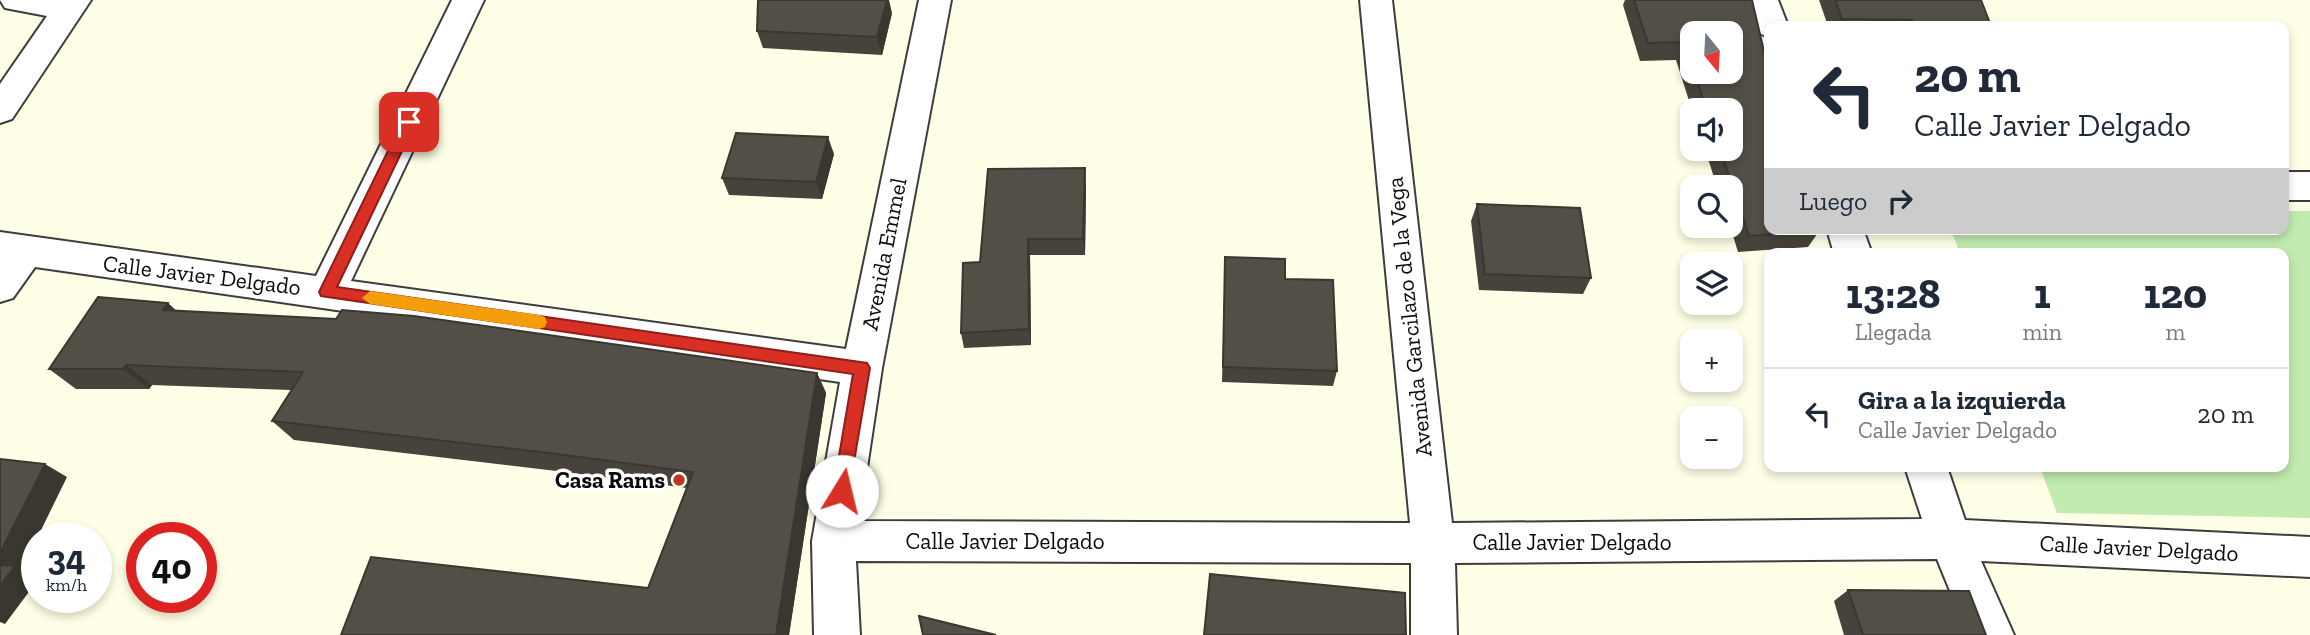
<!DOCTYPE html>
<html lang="es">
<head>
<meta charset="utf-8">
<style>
	body { margin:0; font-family:"Zilla Slab",serif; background:#f2f2f3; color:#1f2937; height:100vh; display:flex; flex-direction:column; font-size:26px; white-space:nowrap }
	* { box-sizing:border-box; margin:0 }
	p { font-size:23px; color:#747a83 }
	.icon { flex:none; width:38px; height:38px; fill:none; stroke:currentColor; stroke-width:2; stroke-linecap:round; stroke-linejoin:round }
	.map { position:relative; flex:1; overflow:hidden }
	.sheet { position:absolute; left:1764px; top:248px; width:525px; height:224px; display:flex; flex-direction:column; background:#fff; border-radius:14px; box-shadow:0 4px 10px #0003 }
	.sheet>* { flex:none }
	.hud { position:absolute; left:1764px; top:21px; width:525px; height:214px; border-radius:14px; box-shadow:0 4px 10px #0003; background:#fff; color:#1f2937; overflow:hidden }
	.needle { width:46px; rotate:162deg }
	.buttons { position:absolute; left:1680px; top:21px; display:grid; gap:14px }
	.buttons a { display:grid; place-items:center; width:63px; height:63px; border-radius:14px; background:#fff; box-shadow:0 4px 10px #0003; font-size:35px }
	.speed { position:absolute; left:21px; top:522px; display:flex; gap:14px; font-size:35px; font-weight:700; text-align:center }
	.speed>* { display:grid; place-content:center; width:91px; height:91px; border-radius:50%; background:#fff; box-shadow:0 4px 10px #0003; line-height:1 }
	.speed small { font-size:18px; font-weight:400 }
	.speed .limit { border:10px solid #d22; background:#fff; color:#111 }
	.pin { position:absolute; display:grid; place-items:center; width:60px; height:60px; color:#fff; margin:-30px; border-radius:14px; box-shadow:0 4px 10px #0006 }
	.me { position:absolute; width:77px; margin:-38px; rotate:9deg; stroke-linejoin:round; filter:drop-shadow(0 0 5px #0008) }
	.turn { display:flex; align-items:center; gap:24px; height:147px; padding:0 35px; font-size:32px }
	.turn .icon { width:91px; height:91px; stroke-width:2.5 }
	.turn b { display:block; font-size:49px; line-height:60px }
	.then { display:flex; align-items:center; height:66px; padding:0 35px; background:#0003; gap:14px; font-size:26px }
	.eta { display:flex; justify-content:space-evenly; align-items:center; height:119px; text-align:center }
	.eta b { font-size:42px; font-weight:800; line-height:49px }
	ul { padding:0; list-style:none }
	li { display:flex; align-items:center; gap:21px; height:91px; padding:0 35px; border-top:2px solid #e0e1e3 }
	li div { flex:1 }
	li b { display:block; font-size:26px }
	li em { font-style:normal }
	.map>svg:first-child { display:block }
	.green { fill:#c1ebaf }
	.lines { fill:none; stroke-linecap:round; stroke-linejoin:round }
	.minor-casing { stroke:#3d3d3d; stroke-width:4 }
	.minor { fill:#fff; fill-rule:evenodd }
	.wall { fill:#47433c; fill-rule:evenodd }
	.shaded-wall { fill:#3a3731 }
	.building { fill:#534e46; stroke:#3a3731; stroke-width:2 }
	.route { fill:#d93025; stroke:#8d1f18; stroke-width:2 }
	.slow { fill:#f59e0b }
	.poi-dot { fill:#c0361b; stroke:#fff; stroke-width:2.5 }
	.labels { text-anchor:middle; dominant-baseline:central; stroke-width:7; stroke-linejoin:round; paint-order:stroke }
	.street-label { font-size:23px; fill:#0a0a0a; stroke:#fff }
	.poi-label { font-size:23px; font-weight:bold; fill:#0a0a0a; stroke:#fff; text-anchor:end }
</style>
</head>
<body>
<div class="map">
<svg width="2310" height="635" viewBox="0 0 2310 635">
	<rect width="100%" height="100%" fill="#ffffe7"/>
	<polygon class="green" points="2284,211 2310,211 2310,518 2057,513 2040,467 2284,467 2284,254 1960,254 1951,229 2284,229"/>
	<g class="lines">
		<defs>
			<g id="minor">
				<polygon points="0,0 91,0 12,119 0,123 0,84 47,16 5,8"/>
				<polygon points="452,0 484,0 351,281 846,349 919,0 951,0 882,368 859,521 1410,523 1360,0 1392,0 1452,523 1922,519 1905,467 1947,467 1965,520 2310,537 2310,577 1981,561 2014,635 1968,635 1937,559 1455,563 1457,635 1411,635 1411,563 856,561 860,635 814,635 812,541 840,382 35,267 13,298 0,302 0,232 316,276"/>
				<polygon points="1746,0 1778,0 1788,26 1769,26 1769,37 1761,34"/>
				<rect x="2284" y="172" width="26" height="28"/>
				<polygon points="1827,229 1863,229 1872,254 1834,254"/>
			</g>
		</defs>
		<use href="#minor" class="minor-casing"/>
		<use href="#minor" class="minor"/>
	</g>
	<g class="wall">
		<path d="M1625,0H1752L1769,229L1820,230L1808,247L1738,252L1730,226H1731V187H1717L1705,149H1731V110H1692L1676,60L1640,61L1623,5ZM1692,33L1731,72H1692Z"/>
		<polygon points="1819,0 1981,0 1991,26 1828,26"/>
		<polygon points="892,13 882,55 763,48 757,31"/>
		<polygon points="834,154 822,199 729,195 722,178"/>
		<polygon points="1086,185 1085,255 1030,255 1031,345 964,348 961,333 980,262"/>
		<polygon points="1477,204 1591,278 1583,294 1479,290 1471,221"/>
		<polygon points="1225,257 1285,279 1337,371 1333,386 1222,382"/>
		<polygon points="176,311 817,373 826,393 789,635 341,635 648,588 687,488 565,472 294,440 272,421 291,390 152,385 149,389 76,389 49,369"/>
		<polygon points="1849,467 1867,467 1850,469"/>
		<polygon points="1848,590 1986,635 1844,635 1834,601"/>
	</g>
	<g class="shaded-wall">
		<polygon points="887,0 889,0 892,13 882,55 877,37"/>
		<polygon points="828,137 834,154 822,199 816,182"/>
		<polygon points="1085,168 1086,185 1085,255 1083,239"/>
		<polygon points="1028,239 1030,255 1031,345 1029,329"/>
		<polygon points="168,303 191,324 163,310"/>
		<polygon points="126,365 152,385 149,389 123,369"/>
		<polygon points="817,373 826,393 789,635 776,635"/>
		<polygon points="45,464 67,477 22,569 37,577 37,581 5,624 0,622 0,553"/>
	</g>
	<g class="building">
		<polygon points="758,0 887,0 877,37 757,31"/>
		<polygon points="1634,0 1752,0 1769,73 1769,229 1820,230 1749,236 1720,149 1731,149 1731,110 1707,110 1694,72 1731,72 1731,33 1692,33 1692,66 1685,42 1648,43"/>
		<polygon points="1835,0 1981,0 1991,26 1914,26 1912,20 1842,19"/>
		<polygon points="736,133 828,137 816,182 722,178"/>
		<polygon points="1085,168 1083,239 1028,239 1029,329 961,333 963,263 980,262 988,169"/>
		<polygon points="1477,204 1580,208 1591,278 1485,274"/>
		<polygon points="1225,257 1285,259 1285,279 1333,280 1337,371 1223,367"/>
		<polygon points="98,297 168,303 163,310 336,319 342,310 414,316 817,373 776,635 341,635 371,557 648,588 693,472 549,453 272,421 303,372 126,365 123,369 49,369"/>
		<polygon points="0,459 45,464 0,553"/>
		<polygon points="0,565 15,566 0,586"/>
		<polygon points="1210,574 1405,593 1406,635 1204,635"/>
		<polygon points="1848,590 1969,591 1986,635 1863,635"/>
		<polygon points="919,616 996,635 923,635"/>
	</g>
	<polygon class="route" points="409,116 416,122 337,287 867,363 870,368 848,497 842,499 836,497 833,491 853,374 321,296 319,292 402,122"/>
	<polygon class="slow" points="370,291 539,315 545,317 547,322 545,327 539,329 370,304 362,298"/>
	<circle class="poi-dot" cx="679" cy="480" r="7"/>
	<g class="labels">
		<g class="street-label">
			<text transform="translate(884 254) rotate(-79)">Avenida Emmel</text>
			<text transform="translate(202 275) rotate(7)">Calle Javier Delgado</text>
			<text transform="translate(1409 317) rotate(-96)">Avenida Garcilazo de la Vega</text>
			<text x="1005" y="541">Calle Javier Delgado</text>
			<text x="1572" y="542">Calle Javier Delgado</text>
			<text transform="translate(2139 548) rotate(3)">Calle Javier Delgado</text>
		</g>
		<g class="poi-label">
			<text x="665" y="480">Casa Rams</text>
		</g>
	</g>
</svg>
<div class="buttons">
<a><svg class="needle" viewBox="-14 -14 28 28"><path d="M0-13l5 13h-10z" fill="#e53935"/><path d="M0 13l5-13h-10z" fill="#747a83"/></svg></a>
<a><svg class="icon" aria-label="sound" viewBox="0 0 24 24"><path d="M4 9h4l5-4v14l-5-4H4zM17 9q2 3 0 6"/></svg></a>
<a><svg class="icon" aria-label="search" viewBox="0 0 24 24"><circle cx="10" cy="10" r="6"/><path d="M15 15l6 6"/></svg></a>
<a><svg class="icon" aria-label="layers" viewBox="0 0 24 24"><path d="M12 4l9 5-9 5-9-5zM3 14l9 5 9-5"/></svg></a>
<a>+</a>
<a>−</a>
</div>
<div class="speed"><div>34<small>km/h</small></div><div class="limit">40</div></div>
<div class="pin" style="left:409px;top:122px;background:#d93025"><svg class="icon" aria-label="arrive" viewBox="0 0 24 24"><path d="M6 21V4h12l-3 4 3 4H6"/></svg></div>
<svg class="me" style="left:842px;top:491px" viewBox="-20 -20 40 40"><circle r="19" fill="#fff"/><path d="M0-13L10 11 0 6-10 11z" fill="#d93025"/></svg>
<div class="hud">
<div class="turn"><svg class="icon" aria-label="left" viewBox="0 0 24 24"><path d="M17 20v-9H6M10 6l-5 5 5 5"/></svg><div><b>20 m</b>Calle Javier Delgado</div></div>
<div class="then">Luego<svg class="icon" aria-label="right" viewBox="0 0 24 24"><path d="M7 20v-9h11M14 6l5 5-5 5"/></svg></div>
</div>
<section class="sheet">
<div class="eta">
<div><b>13:28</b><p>Llegada</p></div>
<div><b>1</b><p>min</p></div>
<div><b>120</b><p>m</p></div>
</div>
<ul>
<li><svg class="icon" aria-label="left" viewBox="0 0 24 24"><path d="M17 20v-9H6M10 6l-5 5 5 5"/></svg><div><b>Gira a la izquierda</b><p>Calle Javier Delgado</p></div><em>20 m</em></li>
</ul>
</section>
</div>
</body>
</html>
